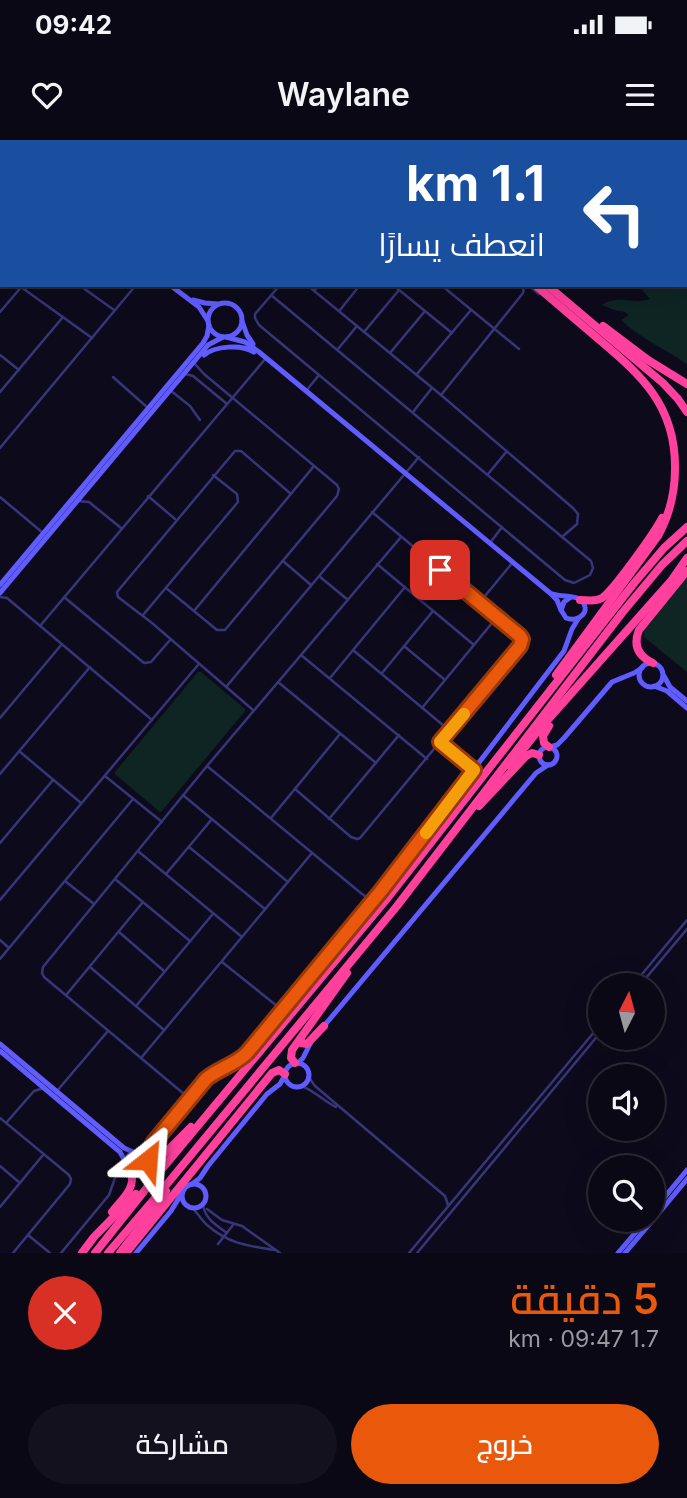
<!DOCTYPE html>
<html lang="ar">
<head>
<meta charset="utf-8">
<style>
	body { margin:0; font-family:Inter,Cairo,sans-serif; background:#13111d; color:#f1f3f6; direction:rtl; height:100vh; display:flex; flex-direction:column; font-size:26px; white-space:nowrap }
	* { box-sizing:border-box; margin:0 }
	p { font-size:23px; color:#999aa0 }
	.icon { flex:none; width:38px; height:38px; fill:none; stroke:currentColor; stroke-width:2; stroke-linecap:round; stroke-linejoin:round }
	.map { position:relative; height:1113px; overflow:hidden; direction:ltr }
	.side { display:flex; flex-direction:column; background:#0a0814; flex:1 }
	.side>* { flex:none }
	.guide { position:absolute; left:0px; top:0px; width:688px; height:147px; box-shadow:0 7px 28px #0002,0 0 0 2px #2a2934; direction:rtl; background:#1a4fa0; color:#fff; overflow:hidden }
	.needle { width:46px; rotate:6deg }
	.buttons { position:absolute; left:588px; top:833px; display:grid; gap:14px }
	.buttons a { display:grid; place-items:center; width:77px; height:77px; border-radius:50%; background:#0a0814; box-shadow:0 7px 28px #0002,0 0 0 2px #2a2934; font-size:35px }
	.pin { position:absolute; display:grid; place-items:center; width:60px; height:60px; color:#fff; margin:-30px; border-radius:14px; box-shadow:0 4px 10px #0006 }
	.me { position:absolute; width:77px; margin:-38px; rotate:28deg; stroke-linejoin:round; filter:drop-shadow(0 0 5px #0008) }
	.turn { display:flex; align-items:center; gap:24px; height:147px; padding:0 28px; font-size:32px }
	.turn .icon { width:91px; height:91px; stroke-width:2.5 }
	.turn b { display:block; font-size:49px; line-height:60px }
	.round { display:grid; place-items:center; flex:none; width:74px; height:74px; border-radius:37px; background:#13111d }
	.overview { display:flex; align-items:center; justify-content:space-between; height:119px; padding:0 28px }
	h1 { font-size:42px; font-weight:600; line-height:52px; color:#ea580c }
	.primary-button { display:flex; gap:14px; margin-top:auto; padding:14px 28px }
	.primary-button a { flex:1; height:80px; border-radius:42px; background:#ea580c; color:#fff; font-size:28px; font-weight:600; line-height:80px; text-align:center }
	.primary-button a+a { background:#13111d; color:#f1f3f6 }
	.status { display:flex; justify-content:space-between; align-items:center; height:49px; padding:0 35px; background:#0a0814; direction:ltr }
	.status svg { height:19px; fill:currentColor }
	header { display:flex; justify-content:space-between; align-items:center; height:91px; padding:0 28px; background:#0a0814; font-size:32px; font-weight:600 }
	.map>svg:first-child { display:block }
	.green { fill:#0e2524 }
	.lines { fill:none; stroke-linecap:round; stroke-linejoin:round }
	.street { stroke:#38357a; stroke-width:2.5 }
	.secondary { stroke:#605cff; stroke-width:5 }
	.highway { stroke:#ff409c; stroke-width:8 }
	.route-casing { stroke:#983908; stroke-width:18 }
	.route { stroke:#ea580c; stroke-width:12 }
	.slow { stroke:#f59e0b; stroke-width:12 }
</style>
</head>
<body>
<div class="status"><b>09:42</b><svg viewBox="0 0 49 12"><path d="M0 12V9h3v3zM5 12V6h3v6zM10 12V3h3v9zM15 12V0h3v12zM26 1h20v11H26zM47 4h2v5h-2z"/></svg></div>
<header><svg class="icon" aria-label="menu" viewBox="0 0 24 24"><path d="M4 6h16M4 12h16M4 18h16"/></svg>Waylane<svg class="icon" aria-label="heart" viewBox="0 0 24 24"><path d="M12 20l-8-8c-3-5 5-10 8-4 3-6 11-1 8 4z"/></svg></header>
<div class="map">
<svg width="687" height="1113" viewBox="0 0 687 1113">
	<rect width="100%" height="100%" fill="#0d0b1b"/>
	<g class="green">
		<polygon points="0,0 344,0 346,2 2,2 2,11 0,9"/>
		<path d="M686,86L687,88V224C665,209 640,198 621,180L629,175L625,172L614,170L602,165C619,154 633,165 650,159L638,145H686Z"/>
		<polygon points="687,435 687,532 644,497 644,487"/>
		<polygon points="198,532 201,532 245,569 245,571 161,672 160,672 115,634 115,632"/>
	</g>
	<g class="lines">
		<g class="street">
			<polyline points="0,58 2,56"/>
			<polyline points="0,115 2,113"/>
			<polyline points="79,145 114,170"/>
			<polyline points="307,145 441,255 573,368 578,374 577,384 562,397"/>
			<polyline points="393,145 452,193"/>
			<polyline points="441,145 519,209"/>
			<polyline points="528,145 539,154"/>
			<polyline points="21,147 92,198"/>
			<polyline points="314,151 319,145"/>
			<polyline points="271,155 591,421 593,428 590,435 574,443 565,440 259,185 255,178 255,174 280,145"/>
			<polyline points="340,170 360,145"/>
			<polyline points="0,172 23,145"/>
			<polyline points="364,192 399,150"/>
			<polyline points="338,209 357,186"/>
			<polyline points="390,213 425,171"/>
			<polyline points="0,215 19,230"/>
			<polyline points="185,234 193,236 227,264"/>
			<polyline points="417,234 471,170"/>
			<polyline points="113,237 148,268"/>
			<polyline points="170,250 190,266 200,280"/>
			<polyline points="306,251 319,235"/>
			<polyline points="0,252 63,177"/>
			<polyline points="441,255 523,153 524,145"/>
			<polyline points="413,272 432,248"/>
			<polyline points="0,308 136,145"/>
			<polyline points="488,334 507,311"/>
			<polyline points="148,356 175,379"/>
			<polyline points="0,357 43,393"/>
			<polyline points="78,361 89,362 121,388"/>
			<polyline points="490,403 502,387"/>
			<polyline points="283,421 311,445"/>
			<polyline points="377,424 474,505"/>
			<polyline points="319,436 348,460"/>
			<polyline points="166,448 217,490 225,490 337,356 339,349 337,345 204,234 195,224"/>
			<polyline points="0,457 7,458 152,580"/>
			<polyline points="64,457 144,523 151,522 170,500"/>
			<polyline points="480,462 513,422"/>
			<polyline points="194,471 314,326"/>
			<polyline points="143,475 238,362 237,354 213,335"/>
			<polyline points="40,486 266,218"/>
			<polyline points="404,506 445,540"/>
			<polyline points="353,510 450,591"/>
			<polyline points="301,515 427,619"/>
			<polyline points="382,533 433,471"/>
			<polyline points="330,538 405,447"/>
			<polyline points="278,542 376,623"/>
			<polyline points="226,547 419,317"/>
			<polyline points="422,568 497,477"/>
			<polyline points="253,570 152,483 118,457 117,452 235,311 241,311 291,354"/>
			<polyline points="0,578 62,504"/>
			<polyline points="440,602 473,629"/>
			<polyline points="19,611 81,663"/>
			<polyline points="207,626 362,754 373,761"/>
			<polyline points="0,634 90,527"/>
			<polyline points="105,636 162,682"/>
			<polyline points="295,649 351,697 357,699 360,698 522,503 520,496 372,372"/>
			<polyline points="184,656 288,742"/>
			<polyline points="271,678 340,594"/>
			<polyline points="329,679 399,595"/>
			<polyline points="0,703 53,640"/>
			<polyline points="189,707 265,769"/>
			<polyline points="139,712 242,797"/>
			<polyline points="166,734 212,679"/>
			<polyline points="115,739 190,801"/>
			<polyline points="65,741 94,764"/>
			<polyline points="0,760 198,525"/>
			<polyline points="119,792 164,831"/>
			<polyline points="0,800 8,807"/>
			<polyline points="0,819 133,659"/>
			<polyline points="222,822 282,870"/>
			<polyline points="90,827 164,890"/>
			<polyline points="633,845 687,780"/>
			<polyline points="640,845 687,789"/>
			<polyline points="67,854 143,762"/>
			<polyline points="136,866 212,775"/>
			<polyline points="141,918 312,713"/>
			<polyline points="308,936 315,946 445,1056 448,1065"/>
			<path d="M301,946C314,950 323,961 336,967"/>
			<polyline points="57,951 108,891"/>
			<polyline points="190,959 44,837 42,833 43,827 207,626 401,397"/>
			<polyline points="0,978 69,1035 71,1039 70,1044 13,1113"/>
			<polyline points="6,983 34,951 44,948"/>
			<polyline points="0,1026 20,1043"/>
			<path d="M203,1064C204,1078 216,1085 227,1093"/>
			<polyline points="0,1067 43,1015"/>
			<path d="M192,1067C197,1073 201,1079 207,1085C229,1104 248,1106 275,1110"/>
			<polyline points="207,1069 222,1080 242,1086 280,1113"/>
			<polyline points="28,1095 50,1113"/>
			<polyline points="218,1104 233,1085"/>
			<polyline points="61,1113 109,1055 115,1038 126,1023"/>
			<polyline points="409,1113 600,885"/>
			<polyline points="417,1113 600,893"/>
		</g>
		<g class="secondary">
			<polyline points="0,26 2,28"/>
			<polyline points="170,145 199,167 208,181"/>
			<polyline points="193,160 205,163 218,164"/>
			<circle cx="225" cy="180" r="17"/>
			<polyline points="242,181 247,195 253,204"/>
			<polyline points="226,197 245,202 259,212 550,453 557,460 561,470"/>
			<path d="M204,215C215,206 241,204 254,212"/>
			<polyline points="0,445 203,203 207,196 209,185"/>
			<polyline points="0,453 208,205 223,197"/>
			<path d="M553,454C561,457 575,455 581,460C592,471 579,483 566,478L561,470L564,462L571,457"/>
			<circle cx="651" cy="535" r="12"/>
			<polyline points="664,536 670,547 687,561"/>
			<polyline points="654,546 667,551 687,568"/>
			<polyline points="550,607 557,605 564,598 612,542 634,533 642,528"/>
			<circle cx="548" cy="616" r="9"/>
			<polyline points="324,886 536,633 548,625"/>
			<polyline points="0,904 124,1008 133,1012"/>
			<polyline points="0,911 120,1012 126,1023"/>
			<polyline points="298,923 303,918 311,902"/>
			<circle cx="297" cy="935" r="12"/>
			<circle cx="137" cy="1023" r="11"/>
			<path d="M147,1017L149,1010L154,1002L207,939C219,928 235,925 247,913L381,751L564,511L572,489L578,479"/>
			<polyline points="192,1044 200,1038 208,1026 267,954 280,944 285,935"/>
			<circle cx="194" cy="1056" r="12"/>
			<polyline points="653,1071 687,1030"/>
			<polyline points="653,1080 687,1039"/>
			<polyline points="136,1113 171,1071 182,1053"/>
			<polyline points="618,1113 646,1080"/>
			<polyline points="625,1113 653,1080"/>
		</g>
		<g class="highway">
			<polyline points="353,0 356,2"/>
			<polyline points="366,0 368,2"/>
			<path d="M535,145C556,163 576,180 596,197C641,235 676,265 675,329C675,354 670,374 658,396L556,535"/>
			<polyline points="547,145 663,243 678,259 687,272"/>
			<polyline points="603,186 648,220 687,244"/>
			<path d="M580,460C588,460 595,462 602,458C613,451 655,392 662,378"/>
			<path d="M653,523C638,516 633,505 639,490L687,431"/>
			<polyline points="549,607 544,603 543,596 549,586"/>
			<polyline points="510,626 537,592 671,441 687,418"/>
			<polyline points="479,666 526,616 532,613 539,615"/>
			<polyline points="301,899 301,903 307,904 324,886"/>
			<polyline points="295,923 291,918 292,910 347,833"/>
			<polyline points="148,1020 155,1020 160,1018 191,987"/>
			<path d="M112,1072C122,1059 136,1049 131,1032"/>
			<polyline points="82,1113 94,1097 136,1054"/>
			<polyline points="95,1113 157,1035 386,760 635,442 664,408 687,387"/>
			<polyline points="108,1113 167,1044 397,766 622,473 662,425 687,401"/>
			<polyline points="120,1113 161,1060 166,1051"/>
			<polyline points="126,1113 272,933 279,930 285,934"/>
		</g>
	</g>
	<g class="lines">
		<defs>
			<path id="route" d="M148,1020L149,1010L154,1002L206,939C219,928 235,925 247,913L381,751L474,630L440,602L520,506L522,499L520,496L440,430"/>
		</defs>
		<use href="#route" class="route-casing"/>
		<use href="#route" class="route"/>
		<polyline class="slow" points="426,693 474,630 440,602 464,574"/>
	</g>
</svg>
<div class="buttons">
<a><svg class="needle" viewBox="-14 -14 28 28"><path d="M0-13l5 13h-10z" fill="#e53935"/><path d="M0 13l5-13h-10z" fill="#999aa0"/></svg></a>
<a><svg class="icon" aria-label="sound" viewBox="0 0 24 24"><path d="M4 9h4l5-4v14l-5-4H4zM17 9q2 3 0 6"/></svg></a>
<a><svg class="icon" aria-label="search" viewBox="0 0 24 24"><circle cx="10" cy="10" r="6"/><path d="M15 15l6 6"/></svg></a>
</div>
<div class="pin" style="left:440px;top:430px;background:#d93025"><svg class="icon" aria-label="arrive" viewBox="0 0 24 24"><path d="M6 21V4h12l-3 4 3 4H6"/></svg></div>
<svg class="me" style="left:148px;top:1020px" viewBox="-20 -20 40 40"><path d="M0-17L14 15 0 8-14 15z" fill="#ea580c" stroke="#fff" stroke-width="4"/></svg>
<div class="guide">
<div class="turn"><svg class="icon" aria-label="left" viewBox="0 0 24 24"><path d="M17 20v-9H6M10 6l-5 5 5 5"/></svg><div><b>1.1 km</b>انعطف يسارًا</div></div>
</div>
</div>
<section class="side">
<div class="overview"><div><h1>5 دقيقة</h1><p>1.7 km · 09:47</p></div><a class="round" style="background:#d93025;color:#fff"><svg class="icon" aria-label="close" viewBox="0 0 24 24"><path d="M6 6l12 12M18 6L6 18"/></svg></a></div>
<div class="primary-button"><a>خروج</a><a>مشاركة</a></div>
</section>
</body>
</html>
